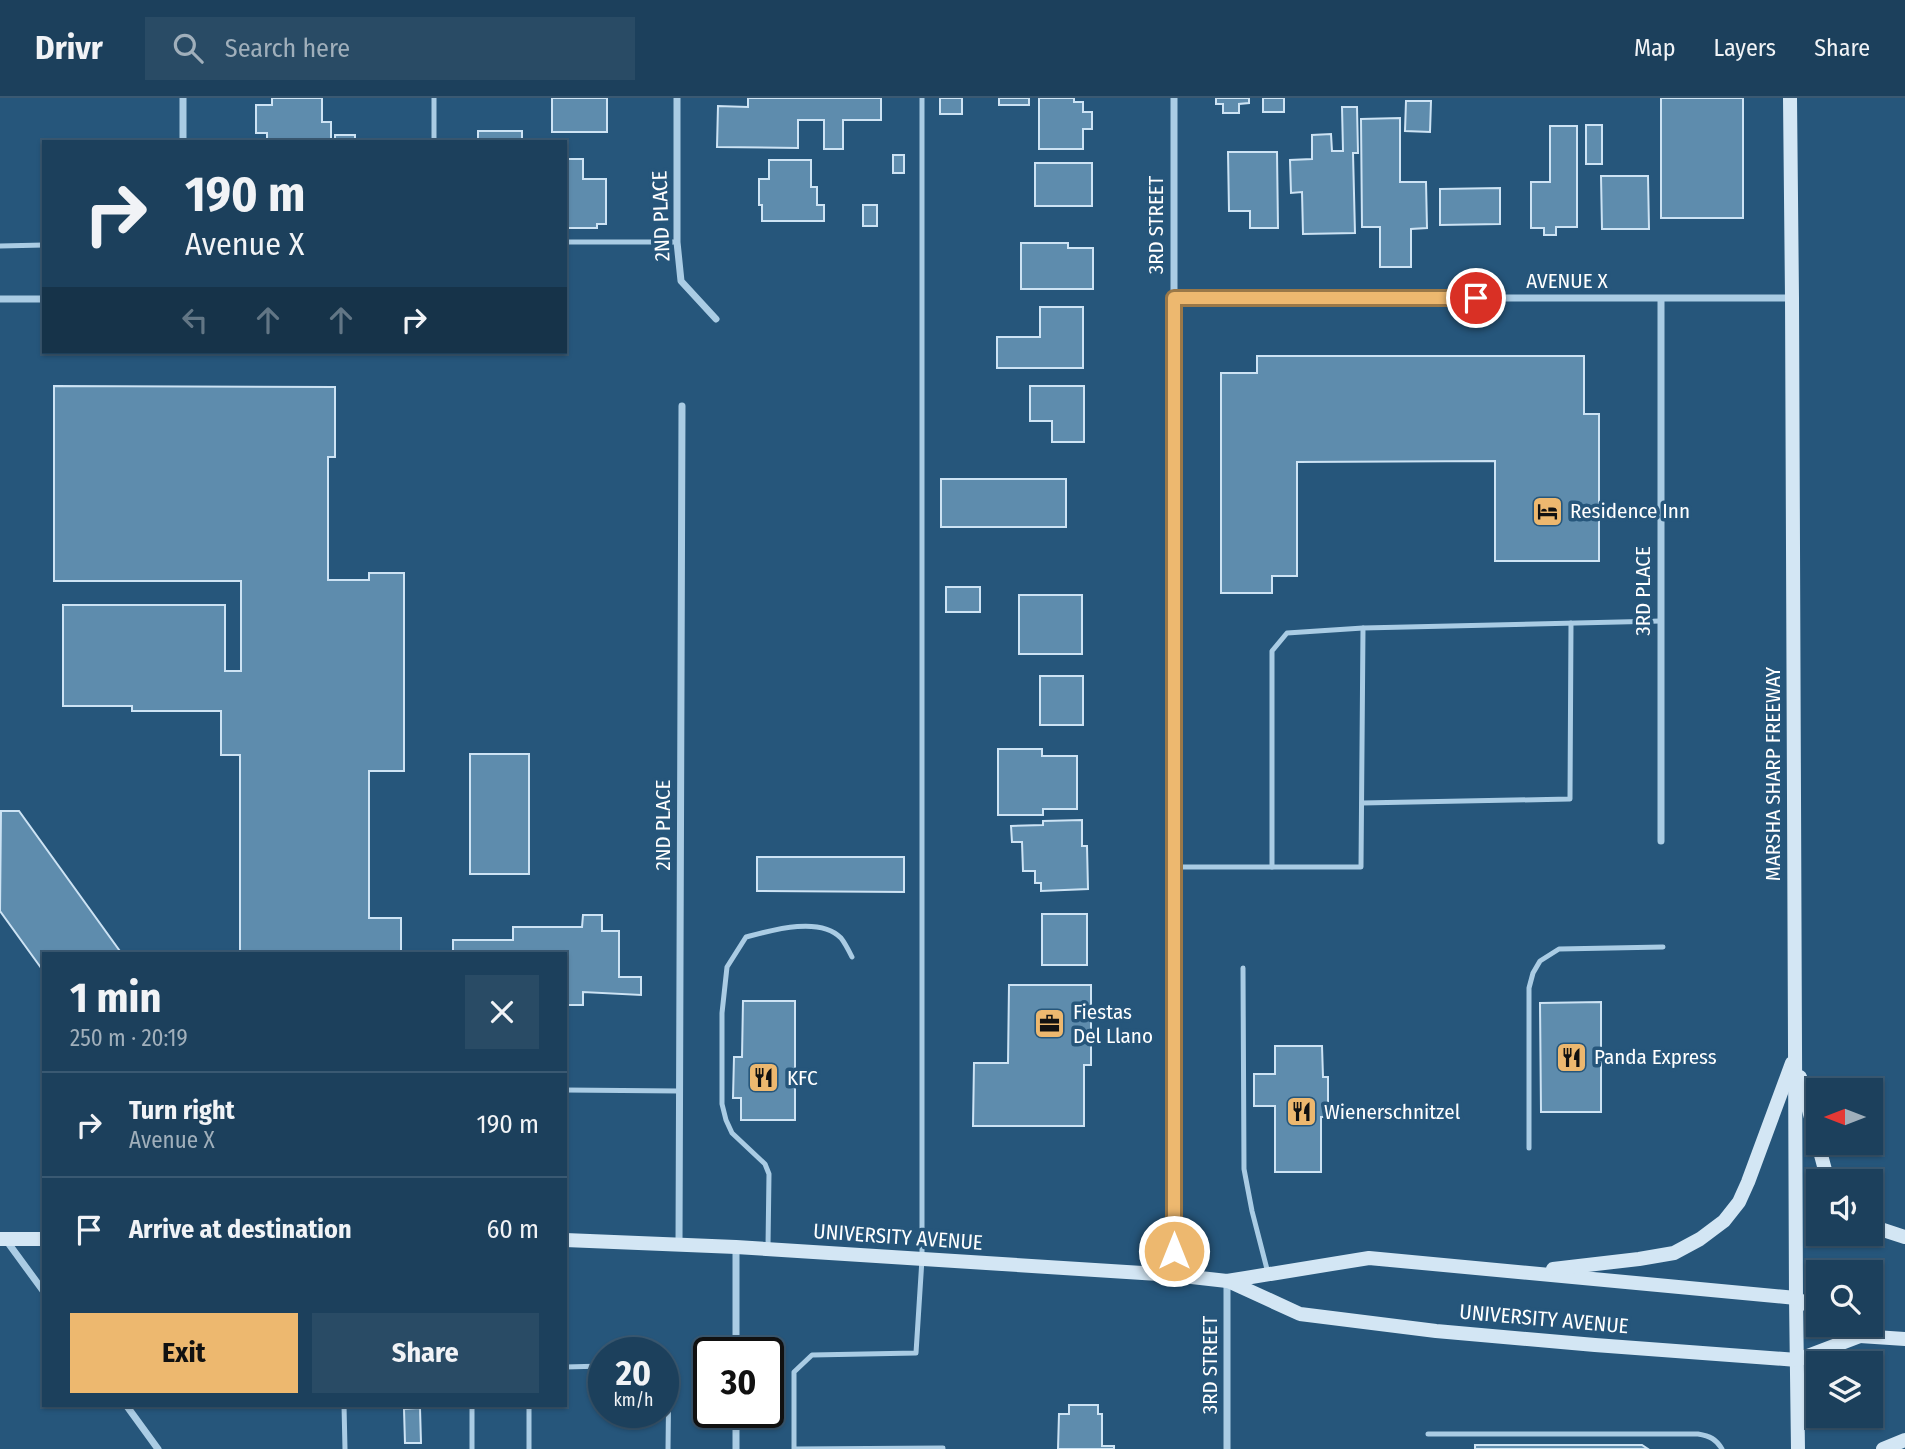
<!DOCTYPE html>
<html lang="en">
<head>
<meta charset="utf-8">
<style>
	body { margin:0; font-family:"Fira Sans Condensed",sans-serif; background:#294b65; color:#f1f3f6; height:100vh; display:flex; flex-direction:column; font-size:26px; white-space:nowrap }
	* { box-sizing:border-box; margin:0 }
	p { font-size:23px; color:#a0afbb }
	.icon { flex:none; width:38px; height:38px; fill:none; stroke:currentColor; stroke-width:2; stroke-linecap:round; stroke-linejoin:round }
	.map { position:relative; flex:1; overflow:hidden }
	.panel { position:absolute; left:42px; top:854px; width:525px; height:455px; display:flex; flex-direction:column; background:#1c405c; border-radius:0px; box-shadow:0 2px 5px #0004,0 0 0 2px #3a5972 }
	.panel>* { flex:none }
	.hud { position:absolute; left:42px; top:42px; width:525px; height:214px; border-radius:0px; box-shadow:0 2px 5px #0004,0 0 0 2px #3a5972; background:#1c405c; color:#f1f3f6; overflow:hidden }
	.needle { width:46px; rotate:270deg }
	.buttons { position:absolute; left:1806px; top:980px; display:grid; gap:14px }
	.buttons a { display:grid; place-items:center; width:77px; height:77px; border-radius:0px; background:#1c405c; box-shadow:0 2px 5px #0004,0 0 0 2px #3a5972; font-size:35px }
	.speed { position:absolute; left:588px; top:1239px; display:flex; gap:14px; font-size:35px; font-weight:700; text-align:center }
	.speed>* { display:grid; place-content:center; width:91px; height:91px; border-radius:50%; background:#1c405c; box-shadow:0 2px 5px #0004,0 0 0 2px #3a5972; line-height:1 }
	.speed small { font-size:18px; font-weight:400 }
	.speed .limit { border:4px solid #111; border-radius:10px; background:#fff; color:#111 }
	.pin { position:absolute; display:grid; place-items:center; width:60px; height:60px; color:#fff; margin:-30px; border:4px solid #fff; border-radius:50%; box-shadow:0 2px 7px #0007 }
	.me { position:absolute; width:77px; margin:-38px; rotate:0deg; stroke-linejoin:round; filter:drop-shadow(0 0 5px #0008) }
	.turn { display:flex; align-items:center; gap:24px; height:147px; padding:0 28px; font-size:32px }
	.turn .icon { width:91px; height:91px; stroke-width:2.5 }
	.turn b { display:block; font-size:49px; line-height:60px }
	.lanes { display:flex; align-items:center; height:66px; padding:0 28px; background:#0003; justify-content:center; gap:35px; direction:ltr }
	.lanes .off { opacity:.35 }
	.round { display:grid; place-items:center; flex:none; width:74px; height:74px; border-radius:0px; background:#294b65 }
	.summary { display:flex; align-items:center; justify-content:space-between; height:119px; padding:0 28px }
	h1 { font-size:42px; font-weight:700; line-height:52px }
	.primary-button { display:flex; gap:14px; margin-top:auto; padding:14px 28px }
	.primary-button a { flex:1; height:80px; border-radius:0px; background:#edb86f; color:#111; font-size:28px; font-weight:700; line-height:80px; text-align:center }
	.primary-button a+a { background:#294b65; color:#f1f3f6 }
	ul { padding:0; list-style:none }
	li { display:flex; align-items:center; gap:21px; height:105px; padding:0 28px; border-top:2px solid #3a5972 }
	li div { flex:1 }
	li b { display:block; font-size:26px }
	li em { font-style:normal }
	header { display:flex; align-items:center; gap:42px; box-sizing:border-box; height:98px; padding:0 35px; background:#1c405c; border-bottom:2px solid #3a5972 }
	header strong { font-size:33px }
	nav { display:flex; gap:38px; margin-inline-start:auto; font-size:24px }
	.search { width:490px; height:63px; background:#294b65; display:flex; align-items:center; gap:18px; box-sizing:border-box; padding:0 24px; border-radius:0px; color:#a0afbb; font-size:26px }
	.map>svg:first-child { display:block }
	.building { fill:#5e8cad; stroke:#cde3f4; stroke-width:2 }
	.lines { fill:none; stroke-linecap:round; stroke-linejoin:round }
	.service { stroke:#aacce4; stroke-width:5 }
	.minor { stroke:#aacce4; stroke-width:7 }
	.secondary { stroke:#d3e6f4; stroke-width:14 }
	.route-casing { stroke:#9a7848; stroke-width:18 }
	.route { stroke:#edb86f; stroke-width:12 }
	.labels { text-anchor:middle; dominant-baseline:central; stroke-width:7; stroke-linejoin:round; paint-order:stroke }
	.street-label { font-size:21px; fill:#fff; stroke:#26567b }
	.poi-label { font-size:21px; fill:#fff; stroke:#26567b; text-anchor:start }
</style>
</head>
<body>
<header>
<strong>Drivr</strong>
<div class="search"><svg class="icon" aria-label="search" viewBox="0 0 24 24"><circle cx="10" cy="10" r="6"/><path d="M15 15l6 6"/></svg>Search here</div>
<nav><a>Map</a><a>Layers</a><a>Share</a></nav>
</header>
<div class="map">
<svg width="1905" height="1351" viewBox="0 0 1905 1351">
	<rect width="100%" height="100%" fill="#26567b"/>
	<g class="building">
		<polygon points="272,0 322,0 322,24 331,24 331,44 267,44 267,35 256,35 256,7 272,7"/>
		<rect x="552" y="0" width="55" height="34"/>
		<polygon points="748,0 881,0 881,22 843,22 843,51 824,51 824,22 798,22 798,50 717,49 718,8 748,9"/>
		<rect x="940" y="0" width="22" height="16"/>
		<rect x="999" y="0" width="30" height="7"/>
		<polygon points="1039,0 1074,0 1074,4 1083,4 1083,14 1092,14 1092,31 1083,31 1083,51 1039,51"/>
		<polygon points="1216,0 1249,0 1249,5 1239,6 1239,15 1223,15 1223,6 1216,6"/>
		<rect x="1263" y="0" width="21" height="14"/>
		<rect x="1661" y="0" width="82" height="120"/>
		<polygon points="1406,3 1431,3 1430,34 1405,33"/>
		<polygon points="1342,9 1357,9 1358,55 1353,55 1355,135 1303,136 1302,94 1291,95 1290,62 1312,61 1312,37 1331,36 1332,53 1343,53"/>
		<polygon points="1400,20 1400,84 1426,84 1427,130 1411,131 1411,169 1380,169 1380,129 1362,129 1361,21"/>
		<rect x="1586" y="27" width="16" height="39"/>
		<polygon points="1550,28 1577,28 1577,129 1556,129 1556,137 1544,137 1544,130 1531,130 1531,84 1550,84"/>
		<rect x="478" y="33" width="44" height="11"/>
		<rect x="335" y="37" width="20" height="7"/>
		<polygon points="1228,54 1277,54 1278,130 1250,130 1250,113 1229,113"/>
		<rect x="893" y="57" width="11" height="18"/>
		<polygon points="565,61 583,61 583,81 606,81 606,126 597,126 597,130 565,130"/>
		<polygon points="769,62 811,62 811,89 817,89 817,107 824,107 824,123 762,123 762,107 759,107 759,81 769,81"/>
		<rect x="1035" y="65" width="57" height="43"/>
		<polygon points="1601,78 1648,78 1649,131 1602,131"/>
		<polygon points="1500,90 1500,126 1440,127 1440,91"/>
		<rect x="863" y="107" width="14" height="21"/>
		<polygon points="1021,145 1068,145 1068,150 1093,150 1093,191 1021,191"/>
		<polygon points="1040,209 1083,209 1083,270 997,270 997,239 1040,239"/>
		<polygon points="1257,258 1584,258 1584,316 1599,316 1599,463 1495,463 1495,363 1297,364 1297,478 1272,478 1272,495 1221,495 1221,275 1257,275"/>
		<polygon points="54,288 335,289 335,359 328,359 328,482 369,482 369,475 404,475 404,673 369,673 369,820 401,820 401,856 240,856 240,657 221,657 221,613 132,613 132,608 63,608 63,507 225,507 225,573 241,573 241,483 54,483"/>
		<polygon points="1030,288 1084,288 1084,344 1052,344 1052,323 1030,323"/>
		<rect x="941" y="381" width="125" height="48"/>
		<rect x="946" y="489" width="34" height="25"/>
		<rect x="1019" y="497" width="63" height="59"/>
		<rect x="1040" y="578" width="43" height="49"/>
		<polygon points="998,651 1042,651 1042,658 1077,658 1077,711 1043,711 1043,717 998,717"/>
		<rect x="470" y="656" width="59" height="120"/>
		<polygon points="1,713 19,713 122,856 44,856 44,874 0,813"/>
		<polygon points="1082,722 1082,748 1087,748 1088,791 1041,793 1041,785 1035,785 1035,773 1023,773 1022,744 1012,744 1011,728 1043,727 1043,723"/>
		<polygon points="757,759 904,759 904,794 757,793"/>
		<rect x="1042" y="816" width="45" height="51"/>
		<polygon points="583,817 602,817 602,833 619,833 619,879 641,879 641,897 583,894 583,907 565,907 565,856 453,856 453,842 513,842 513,829 582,829"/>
		<polygon points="1009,887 1091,887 1091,967 1084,967 1084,1028 973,1028 974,965 1008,965"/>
		<polygon points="743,903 795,903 795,1022 741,1022 741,1000 733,1000 734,959 742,959"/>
		<polygon points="1601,904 1601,1014 1541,1014 1540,905"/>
		<polygon points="1275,948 1322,948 1323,979 1328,979 1328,1019 1321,1019 1321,1074 1275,1074 1275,1008 1254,1008 1254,976 1275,976"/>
		<polygon points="1069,1307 1098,1307 1098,1316 1102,1316 1102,1348 1114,1348 1114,1351 1058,1351 1059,1316 1069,1316"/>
		<polygon points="420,1310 421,1345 405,1345 404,1311"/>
		<polygon points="1475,1347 1642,1347 1648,1351 1475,1351"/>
	</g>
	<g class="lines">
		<g class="service">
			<polyline points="434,0 434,44"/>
			<polyline points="922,0 922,1161 916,1255 812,1257 794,1274 794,1351 943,1350"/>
			<polyline points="565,144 677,144"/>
			<polyline points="0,148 44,147"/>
			<polyline points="1362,705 1570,701 1571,525"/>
			<polyline points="1174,769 1361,769 1363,530 1661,523"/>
			<polyline points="1272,769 1272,553 1287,535 1363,530"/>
			<polyline points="1243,870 1244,1071 1252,1113 1268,1175"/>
			<polyline points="565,992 679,993"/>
			<polyline points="1529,1050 1529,890 1533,875 1540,863 1559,851 1663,849"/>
			<path d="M768,1148L769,1076L765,1066L732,1035L726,1022L722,1006V915L727,869L746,839C772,832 820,818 841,840C845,845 849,853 852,859"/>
			<polyline points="663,1267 669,1267 668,1351"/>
			<polyline points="565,1269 604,1268"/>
			<polyline points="344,1307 345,1351"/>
			<polyline points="472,1307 472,1351"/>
			<path d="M1428,1336H1698C1710,1338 1716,1341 1722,1351"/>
			<polyline points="529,1351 529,1307"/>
		</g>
		<g class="minor">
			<polyline points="183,0 183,44"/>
			<polyline points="677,0 677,144 681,183 716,221"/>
			<polyline points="1174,0 1174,1177"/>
			<polyline points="1174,200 1792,200"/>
			<polyline points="0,201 44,201"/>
			<polyline points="1661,743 1661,201"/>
			<polyline points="6,1142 44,1194"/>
			<polyline points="679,1146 682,308"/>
			<polyline points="1227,1184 1227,1351"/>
			<polyline points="736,1255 736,1149"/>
			<polyline points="126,1307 158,1351"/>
			<polyline points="736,1351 736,1314"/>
		</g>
		<g class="secondary">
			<polyline points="1790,0 1792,200 1796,1200 1798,1351"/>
			<polyline points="1800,979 1828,1083"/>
			<polyline points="1871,1128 1905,1139"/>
			<polyline points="0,1141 44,1141"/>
			<polyline points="565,1142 736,1149 1174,1177 1227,1183 1369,1160 1796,1200 1818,1213"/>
			<polyline points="1553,1171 1639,1161 1674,1155 1700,1141 1724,1123 1739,1104 1748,1084 1792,965"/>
			<polyline points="1228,1183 1300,1216 1436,1233 1595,1247 1797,1262 1860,1238"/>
			<polyline points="1842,1227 1860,1238 1905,1241"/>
			<polyline points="1883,1351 1905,1342"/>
		</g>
	</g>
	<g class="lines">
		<defs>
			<polyline id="route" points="1174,1153 1174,200 1476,200"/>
		</defs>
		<use href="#route" class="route-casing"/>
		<use href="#route" class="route"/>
	</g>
	<defs>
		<symbol id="hotel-square" viewBox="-11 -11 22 22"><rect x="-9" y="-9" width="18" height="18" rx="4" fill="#edb86f" stroke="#26567b"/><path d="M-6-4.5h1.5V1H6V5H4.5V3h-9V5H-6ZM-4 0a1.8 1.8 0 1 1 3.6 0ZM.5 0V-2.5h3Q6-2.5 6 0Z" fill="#111"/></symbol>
		<symbol id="office-square" viewBox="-11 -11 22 22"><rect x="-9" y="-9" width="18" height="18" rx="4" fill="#edb86f" stroke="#26567b"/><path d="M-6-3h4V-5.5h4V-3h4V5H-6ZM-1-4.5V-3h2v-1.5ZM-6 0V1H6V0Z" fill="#111"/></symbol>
		<symbol id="restaurant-square" viewBox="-11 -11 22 22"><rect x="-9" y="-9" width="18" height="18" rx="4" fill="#edb86f" stroke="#26567b"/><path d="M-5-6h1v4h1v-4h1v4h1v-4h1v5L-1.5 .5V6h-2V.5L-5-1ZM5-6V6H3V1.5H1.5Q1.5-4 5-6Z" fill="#111"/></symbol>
	</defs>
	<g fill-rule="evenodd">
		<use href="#hotel-square" x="1530" y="396" width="35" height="35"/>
		<use href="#office-square" x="1032" y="908" width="35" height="35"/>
		<use href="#restaurant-square" x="1554" y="942" width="35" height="35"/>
		<use href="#restaurant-square" x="746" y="962" width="35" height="35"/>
		<use href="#restaurant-square" x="1284" y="996" width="35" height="35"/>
	</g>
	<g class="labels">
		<g class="street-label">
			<text transform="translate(661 118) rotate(-92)">2ND PLACE</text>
			<text transform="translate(1156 127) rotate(-90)">3RD STREET</text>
			<text x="1567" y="183">AVENUE X</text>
			<text transform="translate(1643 493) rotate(-90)">3RD PLACE</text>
			<text transform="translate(1773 676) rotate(-90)">MARSHA SHARP FREEWAY</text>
			<text transform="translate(663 727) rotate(-90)">2ND PLACE</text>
			<text transform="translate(898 1139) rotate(4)">UNIVERSITY AVENUE</text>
			<text transform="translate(1544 1221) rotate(5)">UNIVERSITY AVENUE</text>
			<text transform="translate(1210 1267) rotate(-90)">3RD STREET</text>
		</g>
		<g class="poi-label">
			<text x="1570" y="413">Residence Inn</text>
			<text x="1073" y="914">Fiestas<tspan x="1073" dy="24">Del Llano</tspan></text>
			<text x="1594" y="959">Panda Express</text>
			<text x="787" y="980">KFC</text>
			<text x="1324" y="1014">Wienerschnitzel</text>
		</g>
	</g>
</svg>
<div class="buttons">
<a><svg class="needle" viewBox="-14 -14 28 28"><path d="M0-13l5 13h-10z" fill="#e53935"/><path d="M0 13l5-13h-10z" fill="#a0afbb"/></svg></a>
<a><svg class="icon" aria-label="sound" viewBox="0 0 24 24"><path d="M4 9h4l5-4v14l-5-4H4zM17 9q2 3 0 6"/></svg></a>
<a><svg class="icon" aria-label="search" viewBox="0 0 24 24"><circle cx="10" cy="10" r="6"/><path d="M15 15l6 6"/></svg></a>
<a><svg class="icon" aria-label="layers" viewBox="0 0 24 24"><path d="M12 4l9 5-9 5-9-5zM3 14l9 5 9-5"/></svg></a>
</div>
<div class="speed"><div>20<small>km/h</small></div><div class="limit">30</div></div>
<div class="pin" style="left:1476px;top:200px;background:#d93025"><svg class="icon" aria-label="arrive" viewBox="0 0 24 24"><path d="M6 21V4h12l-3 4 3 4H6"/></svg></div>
<svg class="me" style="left:1174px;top:1153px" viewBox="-20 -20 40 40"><circle r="17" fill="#edb86f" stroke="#fff" stroke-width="3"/><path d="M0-11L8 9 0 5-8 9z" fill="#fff"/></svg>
<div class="hud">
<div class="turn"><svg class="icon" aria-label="right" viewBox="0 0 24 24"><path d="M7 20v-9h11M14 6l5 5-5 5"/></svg><div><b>190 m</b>Avenue X</div></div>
<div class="lanes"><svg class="icon off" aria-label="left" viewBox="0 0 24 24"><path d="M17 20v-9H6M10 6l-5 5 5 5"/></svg><svg class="icon off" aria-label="ahead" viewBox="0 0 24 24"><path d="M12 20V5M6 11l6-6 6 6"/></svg><svg class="icon off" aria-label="ahead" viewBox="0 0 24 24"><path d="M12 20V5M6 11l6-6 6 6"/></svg><svg class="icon" aria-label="right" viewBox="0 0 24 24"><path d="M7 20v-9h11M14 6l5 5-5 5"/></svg></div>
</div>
<section class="panel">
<div class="summary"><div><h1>1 min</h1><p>250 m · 20:19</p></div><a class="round"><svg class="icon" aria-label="close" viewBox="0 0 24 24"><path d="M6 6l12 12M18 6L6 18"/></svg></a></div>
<ul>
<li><svg class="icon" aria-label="right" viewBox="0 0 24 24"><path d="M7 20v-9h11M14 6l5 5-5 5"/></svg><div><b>Turn right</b><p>Avenue X</p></div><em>190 m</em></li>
<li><svg class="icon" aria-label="arrive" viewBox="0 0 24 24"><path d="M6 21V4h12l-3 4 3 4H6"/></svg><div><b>Arrive at destination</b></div><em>60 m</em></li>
</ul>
<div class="primary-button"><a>Exit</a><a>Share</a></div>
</section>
</div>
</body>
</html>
